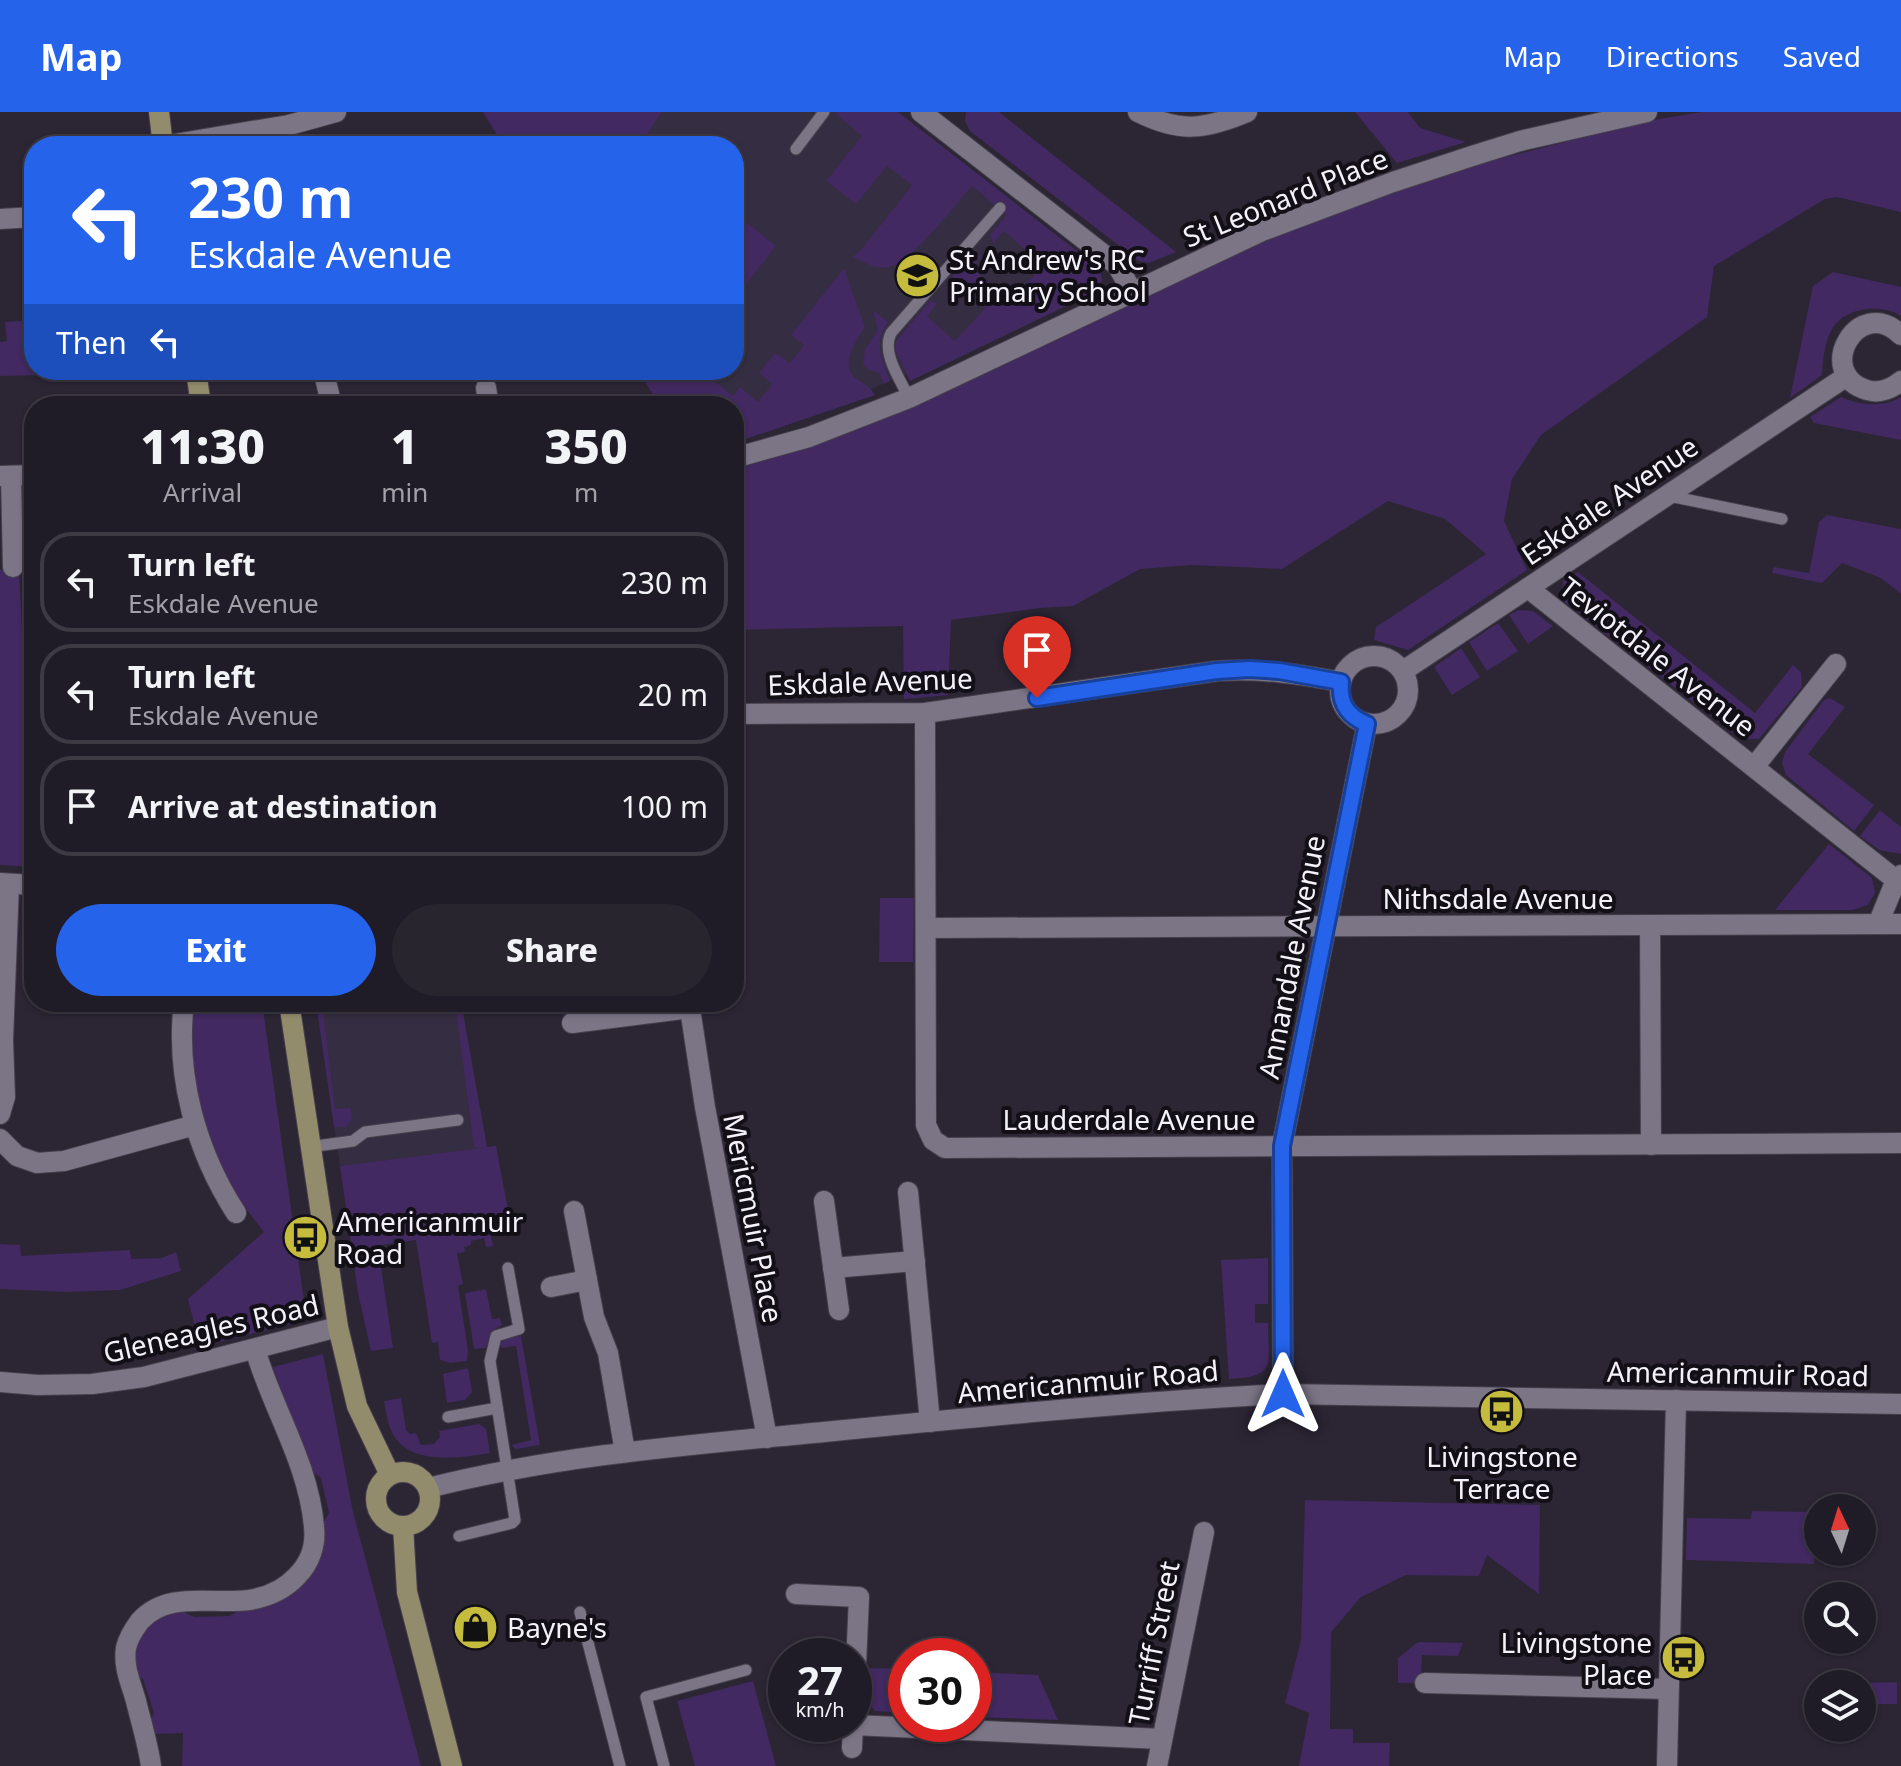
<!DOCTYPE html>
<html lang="en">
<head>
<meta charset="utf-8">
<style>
	body { margin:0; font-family:"Noto Sans",sans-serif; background:#28252f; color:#f1f3f6; height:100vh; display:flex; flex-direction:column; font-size:30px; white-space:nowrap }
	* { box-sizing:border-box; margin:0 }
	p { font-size:26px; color:#a2a1a7 }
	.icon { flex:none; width:44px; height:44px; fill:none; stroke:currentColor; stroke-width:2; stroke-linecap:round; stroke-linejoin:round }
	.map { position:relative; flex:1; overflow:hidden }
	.details { position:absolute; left:24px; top:284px; width:720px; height:616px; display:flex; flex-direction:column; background:#201c27; border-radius:32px; box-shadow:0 2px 6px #0004,0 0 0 2px #3d3a44 }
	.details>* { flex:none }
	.banner { position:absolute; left:24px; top:24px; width:720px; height:244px; border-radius:32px; box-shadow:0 2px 6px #0004,0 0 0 2px #3d3a44; background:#2563eb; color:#fff; overflow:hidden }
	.needle { width:52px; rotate:356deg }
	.tools { position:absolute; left:1804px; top:1382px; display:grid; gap:16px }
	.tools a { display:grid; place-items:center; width:72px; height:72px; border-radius:50%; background:#201c27; box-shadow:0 2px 6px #0004,0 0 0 2px #3d3a44; font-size:40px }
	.speed { position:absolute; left:768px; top:1526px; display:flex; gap:16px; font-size:40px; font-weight:700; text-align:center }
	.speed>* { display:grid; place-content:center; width:104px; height:104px; border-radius:50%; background:#201c27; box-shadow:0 2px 6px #0004,0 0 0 2px #3d3a44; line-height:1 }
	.speed small { font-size:20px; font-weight:400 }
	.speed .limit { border:12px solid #d22; background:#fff; color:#111 }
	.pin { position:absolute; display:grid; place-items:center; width:68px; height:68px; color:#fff; margin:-82px -34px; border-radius:50% 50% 50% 0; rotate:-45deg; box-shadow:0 0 8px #0007 }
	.pin .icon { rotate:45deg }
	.me { position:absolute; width:88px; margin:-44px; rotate:0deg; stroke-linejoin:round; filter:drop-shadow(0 0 6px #0008) }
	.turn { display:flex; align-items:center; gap:28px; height:168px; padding:0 32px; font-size:36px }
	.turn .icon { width:104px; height:104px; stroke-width:2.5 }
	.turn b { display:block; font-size:56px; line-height:68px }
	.then { display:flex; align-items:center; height:76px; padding:0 32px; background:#0003; gap:16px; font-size:30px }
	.eta { display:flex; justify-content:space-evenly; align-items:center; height:136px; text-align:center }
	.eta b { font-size:48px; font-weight:800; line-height:56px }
	.primary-button { display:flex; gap:16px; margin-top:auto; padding:16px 32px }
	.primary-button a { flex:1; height:92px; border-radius:48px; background:#2563eb; color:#fff; font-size:32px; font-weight:800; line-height:92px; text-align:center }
	.primary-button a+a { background:#28252f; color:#f1f3f6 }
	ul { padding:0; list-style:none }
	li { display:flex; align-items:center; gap:24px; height:100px; margin:0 16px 12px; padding:0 16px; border:4px solid #3d3a44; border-radius:32px }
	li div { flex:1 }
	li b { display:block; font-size:30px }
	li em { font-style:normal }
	header { display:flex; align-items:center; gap:48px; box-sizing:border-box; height:112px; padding:0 40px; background:#2563eb; color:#fff }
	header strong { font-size:38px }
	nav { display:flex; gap:44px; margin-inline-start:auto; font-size:28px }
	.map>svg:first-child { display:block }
	.built { fill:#352d41 }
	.green { fill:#422961 }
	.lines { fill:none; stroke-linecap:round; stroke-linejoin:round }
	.lane-casing { stroke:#46404c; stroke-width:13 }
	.street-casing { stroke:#46404c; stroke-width:22 }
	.secondary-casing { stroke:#46404c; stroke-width:22 }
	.lane { stroke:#7b7586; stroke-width:11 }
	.street { stroke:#7b7586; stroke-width:20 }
	.secondary { stroke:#938c6c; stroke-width:20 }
	.route-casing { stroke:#184099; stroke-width:20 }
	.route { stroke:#2563eb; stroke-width:14 }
	.labels { text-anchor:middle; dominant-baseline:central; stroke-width:8; stroke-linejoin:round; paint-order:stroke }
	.street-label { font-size:28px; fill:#f5f1fb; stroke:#121016 }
	.poi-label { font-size:28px; fill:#f5f1fb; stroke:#121016; text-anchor:start }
</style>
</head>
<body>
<header>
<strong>Map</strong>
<nav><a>Map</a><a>Directions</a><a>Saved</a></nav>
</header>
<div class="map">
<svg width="1901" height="1654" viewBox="0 0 1901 1654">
	<rect width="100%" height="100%" fill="#2b2534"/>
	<g class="built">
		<polygon points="483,0 898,0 1100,157 1102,169 1093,181 910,269 906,262 871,277 875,283 734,331 734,294 660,294 638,258 734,258 734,34 504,34"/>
		<polygon points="316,890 461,890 487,1036 340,1054"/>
	</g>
	<g class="green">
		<polygon points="483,0 662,0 643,28 644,34 504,34"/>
		<path d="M837,0H898L1100,157L1102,169L1093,181L910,269L895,237L896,229L930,189L938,191L927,204L955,229L989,192L962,166L951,177L948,169L973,141L981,144L972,155L1010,190L1043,153L1004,119L993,131L990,123L1007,103L972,74C955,93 912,150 889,155C876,158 864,150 852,145L861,138L912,73L887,54L856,92L826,69L862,24L836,2Z"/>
		<polygon points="966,0 999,0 1176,140 1149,151 1139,149 970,19 965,9"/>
		<polygon points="1355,0 1408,0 1420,16 1466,30 1397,51"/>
		<polygon points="1702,0 1901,0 1901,100 1837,85 1825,87 1714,154 1707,205 1541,323 1512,367 1504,409 1527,458 1408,538 1374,528 1376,515 1486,442 1445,407 1388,389 1282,457 1192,453 1140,457 1073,494 1041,496 951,508 948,583 904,587 903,514 734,518 734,355 938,281 1062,225 1179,165 1265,126 1440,62 1647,9"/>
		<polygon points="741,106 776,134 734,187 734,112"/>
		<path d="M844,156L865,215C856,228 839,254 856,266C865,272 869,274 875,283L734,331V294H660L638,258H700L733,284L740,275L758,290L772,272L759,261L775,241L790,251L804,233L791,223Z"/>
		<path d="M1833,160L1901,175V204C1881,191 1843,195 1831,219C1824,233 1823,248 1822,263L1790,286L1813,174Z"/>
		<path d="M873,198L888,210C873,232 882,246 890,269L884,272L879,261L869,258L863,253L865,237L878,218Z"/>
		<polygon points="34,208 34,258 82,258 82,262 0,264 0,230 7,229 5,210"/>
		<path d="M1841,285C1859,293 1883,296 1901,285V328L1814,311L1810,305Z"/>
		<polygon points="1827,403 1901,417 1901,482 1881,466 1842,451 1822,471 1772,461 1774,455 1809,461 1819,410"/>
		<polygon points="19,457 23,537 34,538 34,755 0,753 0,458"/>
		<polygon points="1578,460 1755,601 1793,553 1801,560 1802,575 1759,627 1741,627 1565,490 1562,479 1563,469"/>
		<polygon points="1519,498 1533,499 1553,514 1528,532 1509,503"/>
		<polygon points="1498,511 1518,539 1487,559 1469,530"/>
		<polygon points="1461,536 1480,565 1452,583 1434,555"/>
		<polygon points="1830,586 1845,595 1808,642 1874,693 1854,719 1786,663 1782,651 1785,640 1824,588"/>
		<polygon points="1880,698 1901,715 1901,742 1879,738 1860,724"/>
		<polygon points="1829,732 1872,766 1875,781 1868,793 1853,798 1775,798"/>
		<polygon points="880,786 914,786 913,850 879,850"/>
		<polygon points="193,890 262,890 306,1203 295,1211 200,1235 188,1187 264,1120 230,1076 211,1032 200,996 190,951"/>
		<polygon points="316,890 322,890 335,997 351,996 352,1007 346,1015 334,1015"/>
		<polygon points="455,890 461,890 487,1035 496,1034 509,1103 487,1107 493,1134 486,1135 484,1126 471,1129 471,1133 464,1135 465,1140 457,1141 463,1172 458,1174 468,1238 467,1249 450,1251 440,1248 438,1230 432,1231 416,1128 402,1130 401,1126 393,1127 393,1131 378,1134 393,1236 371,1239 358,1181 340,1054 482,1036 474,1035"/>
		<polygon points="0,1132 20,1133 21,1144 130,1138 131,1147 162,1146 176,1140 181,1159 120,1178 68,1180 0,1177"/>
		<path d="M1268,1146V1192H1255V1211H1268C1268,1254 1278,1264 1229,1267L1221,1148Z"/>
		<polygon points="486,1177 492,1207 500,1206 502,1213 491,1220 486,1236 474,1237 465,1181"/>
		<polygon points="521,1224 540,1333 516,1337 511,1333 531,1328 516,1234 501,1236 500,1231 503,1226"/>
		<polygon points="323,1242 353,1400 421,1654 182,1654 183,1621 152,1622 149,1612 154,1601 143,1567 135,1563 133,1540 149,1509 180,1498 194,1505 230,1504 241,1497 279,1487 329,1401 321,1366 311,1359 273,1255"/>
		<polygon points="468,1256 472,1280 465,1288 447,1291 443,1262"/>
		<path d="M401,1286L406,1318L410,1322L416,1321L421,1333L434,1332L440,1325L439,1319L479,1312L486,1317L490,1341C461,1346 407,1354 392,1320C387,1311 386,1299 384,1289Z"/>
		<polygon points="1305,1388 1540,1393 1539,1482 1487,1443 1479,1464 1406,1463 1361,1485 1331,1520 1330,1617 1353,1617 1353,1631 1390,1631 1389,1654 1299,1654 1309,1601 1285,1591 1301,1528"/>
		<polygon points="1752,1399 1812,1400 1814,1452 1686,1448 1687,1406 1751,1407"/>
		<polygon points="1418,1530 1463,1531 1458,1544 1422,1543 1421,1571 1398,1571 1398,1546"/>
		<polygon points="870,1556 906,1557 906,1601 875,1599 868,1591"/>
		<polygon points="974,1560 1038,1563 1058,1608 974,1605"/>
		<polygon points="753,1569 776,1654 695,1654 677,1589"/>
		<polygon points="1897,1570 1897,1592 1862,1592 1862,1572 1836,1572"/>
	</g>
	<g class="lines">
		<defs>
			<g id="lane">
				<polyline points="796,37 824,0"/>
				<path d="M909,286C900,267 881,241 891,221L1000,96"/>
				<polyline points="1669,384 1782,407"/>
				<polyline points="309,1035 353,1029 365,1020 458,1008"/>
				<polyline points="448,1305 497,1296"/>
				<polyline points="459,1424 512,1411 515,1408 490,1249 496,1224 519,1217 508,1156"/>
				<polyline points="580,1500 620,1654"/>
				<polyline points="664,1654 646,1585 746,1558"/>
			</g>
			<g id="street">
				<polyline points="921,0 1117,153 1133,181"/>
				<path d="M1138,0C1180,21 1204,18 1247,0"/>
				<polyline points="163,34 289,13 336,0"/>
				<polyline points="0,107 34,105"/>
				<path d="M1901,223C1858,181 1813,262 1867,278C1880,282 1891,277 1901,269"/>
				<polyline points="323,258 332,294"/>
				<polyline points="486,276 489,294"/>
				<polyline points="734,346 809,325 909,286 1262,119 1393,70 1472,44 1520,29 1647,0"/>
				<polyline points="0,364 34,363"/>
				<polyline points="11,364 13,455"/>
				<polyline points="1528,476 1901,772"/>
				<circle cx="1374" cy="578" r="34"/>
				<polyline points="1403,559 1847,264"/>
				<polyline points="925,601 926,1013 933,1028 945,1036 1901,1031"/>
				<path d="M734,602L925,601L1217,559C1260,556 1299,562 1341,570"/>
				<polyline points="1754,655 1836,552"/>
				<polyline points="0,771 34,773"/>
				<polyline points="1878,812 1896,768 1901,763"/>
				<polyline points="1650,813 1651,1033"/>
				<polyline points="926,816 1901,812"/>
				<path d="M184,890C175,963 196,1039 236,1101"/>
				<polyline points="689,890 705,995 767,1326"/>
				<polyline points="572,911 690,896"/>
				<polyline points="0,1002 5,985 3,928 9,772"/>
				<polyline points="0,1027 17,1044 37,1051 64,1049 195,1013"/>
				<polyline points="908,1080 930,1310"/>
				<polyline points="824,1089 839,1198"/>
				<polyline points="574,1099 594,1205 608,1241 625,1340"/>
				<polyline points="833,1156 915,1149"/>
				<polyline points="551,1175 587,1168"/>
				<polyline points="0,1270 38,1273 92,1272 144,1265 338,1215"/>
				<polyline points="1283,1282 1282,1034 1367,612"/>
				<path d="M428,1376C558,1343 691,1333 824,1320C977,1305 1130,1290 1283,1282L1901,1292"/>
				<polyline points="796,1482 859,1485 854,1598"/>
				<polyline points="1425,1571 1668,1577"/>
				<polyline points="853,1613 1162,1627"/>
				<polyline points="852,1636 853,1612"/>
				<path d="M151,1654C148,1632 141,1610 136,1589C131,1571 123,1555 126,1536C128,1526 134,1517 140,1509C168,1478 212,1493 249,1488C268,1485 284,1478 297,1464C310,1451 316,1433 314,1415C309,1352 272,1296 255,1237"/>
				<polyline points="1157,1654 1204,1420"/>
				<polyline points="1667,1654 1676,1288"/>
			</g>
			<g id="secondary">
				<polyline points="159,0 163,34"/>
				<polyline points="196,258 201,294"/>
				<polyline points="289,890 338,1215 357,1294 390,1363"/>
				<circle cx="403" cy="1387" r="27"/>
				<polyline points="403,1414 407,1480 452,1654"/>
			</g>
		</defs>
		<use href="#lane" class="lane-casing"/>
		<use href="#street" class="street-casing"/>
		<use href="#secondary" class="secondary-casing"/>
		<use href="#lane" class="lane"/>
		<use href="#street" class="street"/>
		<use href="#secondary" class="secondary"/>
	</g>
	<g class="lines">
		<defs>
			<path id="route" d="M1037,586L1217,559L1250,557L1279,559L1341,570C1339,591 1347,604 1367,612L1282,1034L1283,1282"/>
		</defs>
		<use href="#route" class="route-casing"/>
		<use href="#route" class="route"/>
	</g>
	<defs>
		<symbol id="school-disc" viewBox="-11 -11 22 22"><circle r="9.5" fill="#c5bc3d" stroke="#121016"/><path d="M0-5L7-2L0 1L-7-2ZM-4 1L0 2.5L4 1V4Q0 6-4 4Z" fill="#111"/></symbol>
		<symbol id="bus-disc" viewBox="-11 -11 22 22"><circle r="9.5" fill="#c5bc3d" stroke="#121016"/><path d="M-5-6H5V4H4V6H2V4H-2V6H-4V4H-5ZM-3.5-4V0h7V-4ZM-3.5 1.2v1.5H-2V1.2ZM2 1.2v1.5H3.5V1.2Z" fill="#111"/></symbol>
		<symbol id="shop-disc" viewBox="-11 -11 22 22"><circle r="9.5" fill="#c5bc3d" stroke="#121016"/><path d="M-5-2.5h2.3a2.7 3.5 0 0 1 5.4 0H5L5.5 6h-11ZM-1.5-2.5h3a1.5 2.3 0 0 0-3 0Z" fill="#111"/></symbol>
	</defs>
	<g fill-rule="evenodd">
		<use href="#school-disc" x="892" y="138" width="51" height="51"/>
		<use href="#bus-disc" x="280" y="1100" width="51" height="51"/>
		<use href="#bus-disc" x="1476" y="1274" width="51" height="51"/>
		<use href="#shop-disc" x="450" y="1490" width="51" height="51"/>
		<use href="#bus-disc" x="1658" y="1520" width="51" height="51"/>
	</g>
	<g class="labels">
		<g class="street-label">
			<text transform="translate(1285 85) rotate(-22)">St Leonard Place</text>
			<text transform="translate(1609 388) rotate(-34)">Eskdale Avenue</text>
			<text transform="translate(1658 544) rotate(38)">Teviotdale Avenue</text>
			<text transform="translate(870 569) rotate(-2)">Eskdale Avenue</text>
			<text x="1498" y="786">Nithsdale Avenue</text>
			<text transform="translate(1291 845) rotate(-79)">Annandale Avenue</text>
			<text x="1129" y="1007">Lauderdale Avenue</text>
			<text transform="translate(754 1106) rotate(79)">Mericmuir Place</text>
			<text transform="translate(211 1216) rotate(-13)">Gleneagles Road</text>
			<text transform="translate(1738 1261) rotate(1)">Americanmuir Road</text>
			<text transform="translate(1088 1269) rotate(-5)">Americanmuir Road</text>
			<text transform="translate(1153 1531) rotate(-79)">Turriff Street</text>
		</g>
		<g class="poi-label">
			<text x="949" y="147">St Andrew's RC<tspan x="949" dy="32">Primary School</tspan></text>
			<text x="336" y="1109">Americanmuir<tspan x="336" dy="32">Road</tspan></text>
			<text x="1502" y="1344" text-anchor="middle">Livingstone<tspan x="1502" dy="32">Terrace</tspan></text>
			<text x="507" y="1515">Bayne's</text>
			<text x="1652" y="1530" text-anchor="end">Livingstone<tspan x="1652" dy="32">Place</tspan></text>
		</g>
	</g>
</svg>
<div class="tools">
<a><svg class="needle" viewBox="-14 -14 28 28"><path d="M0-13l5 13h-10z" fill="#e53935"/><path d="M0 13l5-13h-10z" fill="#a2a1a7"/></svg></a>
<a><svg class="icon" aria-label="search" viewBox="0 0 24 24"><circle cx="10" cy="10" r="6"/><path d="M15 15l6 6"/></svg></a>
<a><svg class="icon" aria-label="layers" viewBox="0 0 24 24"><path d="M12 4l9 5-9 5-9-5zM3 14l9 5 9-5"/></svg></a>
</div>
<div class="speed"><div>27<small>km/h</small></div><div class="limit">30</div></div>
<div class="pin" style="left:1037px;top:586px;background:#d93025"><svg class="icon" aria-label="arrive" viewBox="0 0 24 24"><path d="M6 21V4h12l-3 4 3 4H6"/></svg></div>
<svg class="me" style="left:1283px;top:1282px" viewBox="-20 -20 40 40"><path d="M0-17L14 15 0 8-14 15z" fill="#2563eb" stroke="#fff" stroke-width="4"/></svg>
<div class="banner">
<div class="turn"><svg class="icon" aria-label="left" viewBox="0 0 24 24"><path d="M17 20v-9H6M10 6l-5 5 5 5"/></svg><div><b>230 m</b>Eskdale Avenue</div></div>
<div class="then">Then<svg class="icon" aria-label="left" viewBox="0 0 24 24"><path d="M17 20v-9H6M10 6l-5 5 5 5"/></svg></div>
</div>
<section class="details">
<div class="eta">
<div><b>11:30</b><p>Arrival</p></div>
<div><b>1</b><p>min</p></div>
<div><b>350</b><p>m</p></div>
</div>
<ul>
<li><svg class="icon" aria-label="left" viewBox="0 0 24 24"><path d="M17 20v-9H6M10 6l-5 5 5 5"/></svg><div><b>Turn left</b><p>Eskdale Avenue</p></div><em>230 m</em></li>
<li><svg class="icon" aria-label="left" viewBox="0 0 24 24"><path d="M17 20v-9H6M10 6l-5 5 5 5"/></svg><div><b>Turn left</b><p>Eskdale Avenue</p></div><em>20 m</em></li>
<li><svg class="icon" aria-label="arrive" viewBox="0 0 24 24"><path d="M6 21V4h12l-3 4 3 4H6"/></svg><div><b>Arrive at destination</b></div><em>100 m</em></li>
</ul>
<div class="primary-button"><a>Exit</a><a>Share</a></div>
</section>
</div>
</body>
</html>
